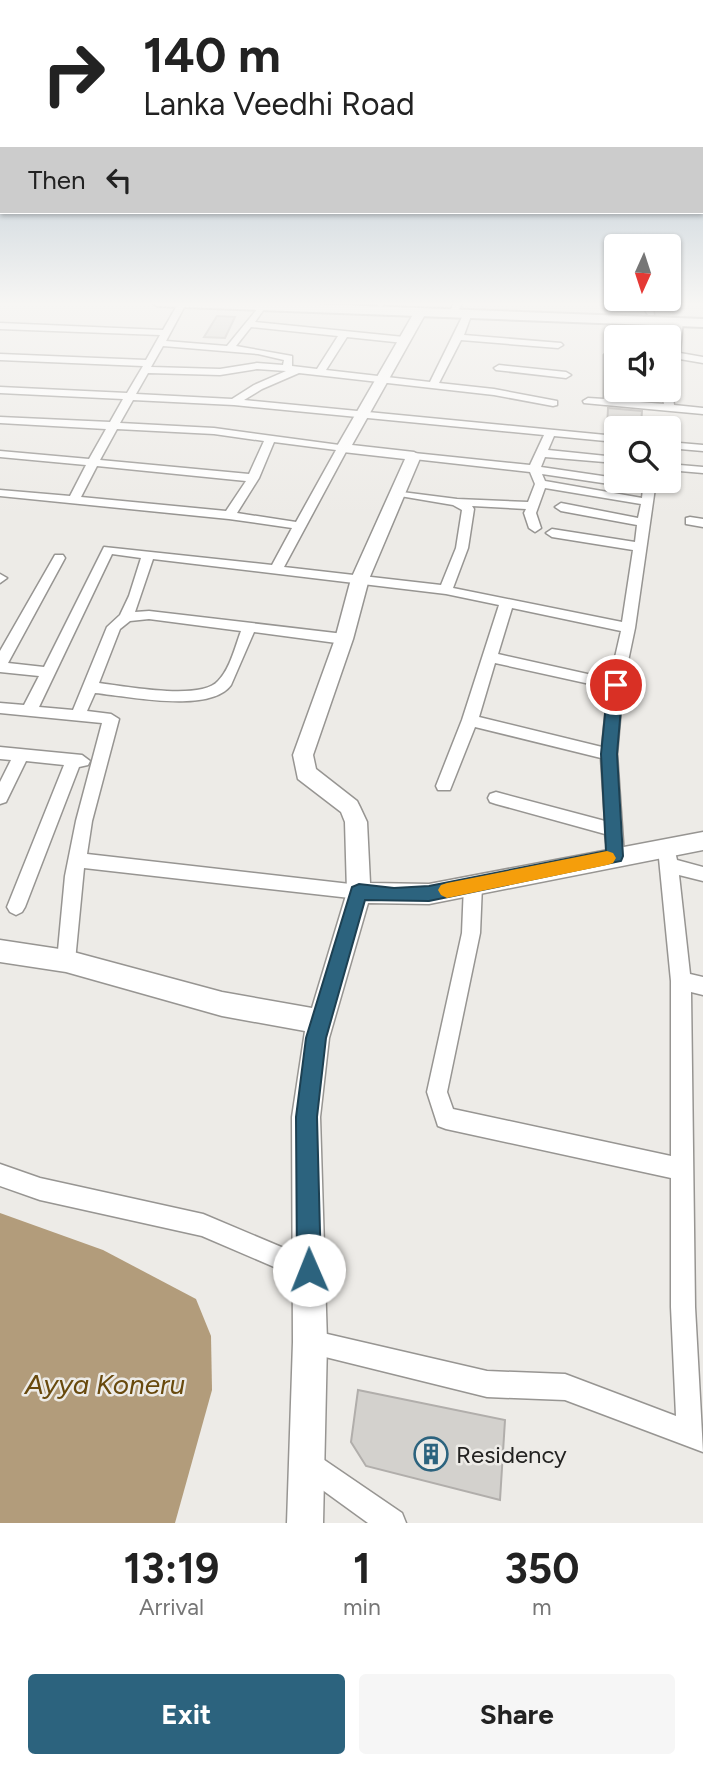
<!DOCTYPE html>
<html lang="en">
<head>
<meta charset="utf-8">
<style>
	body { margin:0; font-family:Figtree,sans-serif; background:#f6f6f6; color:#222; height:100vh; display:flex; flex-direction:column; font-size:26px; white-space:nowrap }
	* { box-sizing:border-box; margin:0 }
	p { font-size:23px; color:#767676 }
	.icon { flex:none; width:38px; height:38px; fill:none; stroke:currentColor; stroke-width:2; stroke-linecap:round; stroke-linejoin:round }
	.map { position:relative; height:1523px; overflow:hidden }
	.sheet { display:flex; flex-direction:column; background:#fff; flex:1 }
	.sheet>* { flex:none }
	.top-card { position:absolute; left:0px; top:0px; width:704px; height:214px; box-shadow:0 2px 5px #0004; background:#fff; color:#222; overflow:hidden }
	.needle { width:46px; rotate:183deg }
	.tools { position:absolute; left:604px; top:234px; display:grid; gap:14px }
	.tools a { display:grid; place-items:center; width:77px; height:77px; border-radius:7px; background:#fff; box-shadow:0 2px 5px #0004; font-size:35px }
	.pin { position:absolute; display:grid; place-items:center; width:60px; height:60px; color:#fff; margin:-30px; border:4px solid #fff; border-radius:50%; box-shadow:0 2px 7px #0007 }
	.me { position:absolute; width:77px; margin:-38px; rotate:359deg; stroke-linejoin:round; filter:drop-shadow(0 0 5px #0008) }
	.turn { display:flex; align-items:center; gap:24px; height:147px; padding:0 28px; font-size:32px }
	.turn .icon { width:91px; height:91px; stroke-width:2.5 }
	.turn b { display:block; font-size:49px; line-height:60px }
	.then { display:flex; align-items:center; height:66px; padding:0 28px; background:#0003; gap:14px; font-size:26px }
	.eta { display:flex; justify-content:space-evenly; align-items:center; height:119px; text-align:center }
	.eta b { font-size:42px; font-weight:700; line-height:49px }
	.cta { display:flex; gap:14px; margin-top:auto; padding:14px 28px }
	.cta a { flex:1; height:80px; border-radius:7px; background:#2c637e; color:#fff; font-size:28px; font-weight:700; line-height:80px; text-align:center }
	.cta a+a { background:#f6f6f6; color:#222 }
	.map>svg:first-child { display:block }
	.water { fill:#b29c7b }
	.building { fill:#d3d1cd; stroke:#b1aeab; stroke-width:2 }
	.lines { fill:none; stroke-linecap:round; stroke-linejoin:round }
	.minor-casing { stroke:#979592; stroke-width:3 }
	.tertiary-casing { stroke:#979592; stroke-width:3 }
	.primary-casing { stroke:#979592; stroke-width:4 }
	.minor { fill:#fff; fill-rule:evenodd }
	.tertiary { fill:#fff; fill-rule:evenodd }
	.primary { fill:#fff; fill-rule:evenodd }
	.route { fill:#2c637e; stroke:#1d4052; stroke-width:2 }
	.slow { fill:#f59e0b }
	.labels { text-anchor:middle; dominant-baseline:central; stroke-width:5; stroke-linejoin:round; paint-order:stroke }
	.near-poi-label { font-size:24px; fill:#232221; stroke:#edebe7; text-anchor:start }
	.near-water-label { font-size:28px; font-style:italic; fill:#68490d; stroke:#edebe7 }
</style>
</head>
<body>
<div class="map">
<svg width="703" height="1523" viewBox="0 0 703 1523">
	<rect width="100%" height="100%" fill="#edebe7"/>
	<polygon class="water" points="0,1213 103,1250 196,1299 211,1336 212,1390 175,1523 0,1523"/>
	<g class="building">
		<polygon points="217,316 235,317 225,338 204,337"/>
		<polygon points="608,408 642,411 641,425 634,426 635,429 607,429"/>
		<polygon points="358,1390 505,1420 500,1500 366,1466 351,1442"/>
	</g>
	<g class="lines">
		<defs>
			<g id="minor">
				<path d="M179,302H187L166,341L227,346L263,302L267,305L255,322L404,337L409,340L404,343L347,337L326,370L430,382L465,311L472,313L464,335L561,343L563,345L558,348L461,340L439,383L494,389L557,401V405L553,406L494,395L299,373L262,389L244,400L616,436V442L554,436L548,450L616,457V463L545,457L541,467L616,478V481H656L635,628L623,685L617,754L624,856L621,861L615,863L609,861L605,834L496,804L490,802L488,798L490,794L496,792L605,821L601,758L475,727L450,790H438L436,786L462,720L499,605L446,594L153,559L135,612L149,611L344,634L351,639L344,644L254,632L231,685C210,714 127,696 95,693L87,711L111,714L119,719L92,821L87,854L359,885L365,887L368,892L365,897L359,899L84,868L75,961L73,967L66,969L59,967L57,961L65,876L76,821L102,723L0,713V703L24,705L39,676L0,672V651L55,555H63L65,558L8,663L44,667L104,547L272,565L292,528L229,519L0,496V490L70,496L86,465L0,457V451L89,459L106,429L0,423V417L110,422L123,399L0,393V387L127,393L143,366L0,360V354L146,360L160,335L0,329V323L163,330ZM251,327L338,336L317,369L292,366V356L236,346ZM163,346L258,354L284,360L283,365L257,363L220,369L151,367ZM257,369L286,371L254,385L232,399L136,394L148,373L220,375ZM133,400L234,405L544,435L530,465L414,453L409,456L414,459L530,472L535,484L528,502L457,499L394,491V495L453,505L462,510L456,548L441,585L284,567L348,448L347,446L214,428L120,423ZM117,429L214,434L264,441L249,474L100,460ZM274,442L336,450L296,522L237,513L259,478ZM97,466L246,481L226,511L81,497ZM542,474L643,489L642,498L545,481ZM545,488L641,504L638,518L561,503L555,507L561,511L637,525L635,542L552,529L546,533L552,537L633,550L622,622L453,588L468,548L474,509L472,506L526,509L524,513L529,528L535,532L541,528L536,513ZM112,554L141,558L129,596L120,615L107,627L73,710L39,707ZM512,608L621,631L610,679L498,654ZM149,619L241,631C235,647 230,669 218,681C201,701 124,686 99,683L120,629L130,621ZM495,663L608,688L602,747L479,717Z"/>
				<polygon points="376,302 384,302 384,304 380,307"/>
				<polygon points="454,302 462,302 458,312 454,315 450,312"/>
				<polygon points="644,302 652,302 654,315 648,315 643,307"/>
				<polygon points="679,318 683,321 680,353 703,357 703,363 668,357 675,321"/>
				<polygon points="616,345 614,400 664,404 662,390 668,390 668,387 672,390 674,405 703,408 703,414 584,403 583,401 588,398 604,399 604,355"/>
				<polygon points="499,365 566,372 571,375 566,378 496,370 494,368"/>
				<polygon points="668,442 703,445 703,451 668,448"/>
				<polygon points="668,464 703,467 703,473 668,470"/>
				<polygon points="690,517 703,519 703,527 686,524 686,518"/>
				<polygon points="0,574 7,578 0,583"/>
				<polygon points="0,747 82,755 90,761 88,765 79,767 25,907 22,912 16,915 10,912 7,907 64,765 26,761 6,802 0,804 0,782 11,760 0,759"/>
				<polygon points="667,841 673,843 677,860 703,867 703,881 679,875 690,974 703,977 703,995 691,992 695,1307 703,1452 565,1400 487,1397 301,1351 298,1342 301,1333 310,1330 487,1371 565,1374 676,1416 671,1307 671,1178 446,1129 438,1126 427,1092 462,933 464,885 467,880 473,878 479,880 482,885 480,933 447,1092 453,1109 671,1156 671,981 658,848 661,843"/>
				<polygon points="0,1164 40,1178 203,1214 317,1262 321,1270 317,1278 309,1282 202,1236 40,1200 0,1186"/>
				<polygon points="308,1451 317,1455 402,1513 406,1523 368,1523 299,1473 295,1464 299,1455"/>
			</g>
			<polygon id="tertiary" points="421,308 427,311 352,445 414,452 421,456 369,579 353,639 313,755 316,769 357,801 360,807 367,822 370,883 429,884 703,832 703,850 429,904 368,903 329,1038 320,1117 327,1342 323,1523 287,1523 293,1342 292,1117 305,1031 222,1016 66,972 0,962 0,940 66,950 222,992 312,1008 347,892 345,822 341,812 298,779 293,755 335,639 351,579 405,459 343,452 336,448 415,311"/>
			<polygon id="primary" points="151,302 259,302 703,319 703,327 158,306"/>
		</defs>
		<use href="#minor" class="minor-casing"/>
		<use href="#tertiary" class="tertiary-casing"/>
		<use href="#primary" class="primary-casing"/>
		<use href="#minor" class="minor"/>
		<use href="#tertiary" class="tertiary"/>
		<use href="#primary" class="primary"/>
	</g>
	<linearGradient id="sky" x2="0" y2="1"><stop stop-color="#92aabc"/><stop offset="0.59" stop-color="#f7f6f4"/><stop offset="1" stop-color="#f7f6f4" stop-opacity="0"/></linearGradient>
	<rect width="703" height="515" fill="url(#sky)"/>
	<polygon class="route" points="616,680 623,685 617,754 623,856 621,861 429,901 365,900 326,1038 317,1117 321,1270 317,1279 309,1282 300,1279 297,1270 296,1117 306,1038 352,887 359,884 394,888 429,886 606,851 601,754 608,685"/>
	<polygon class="slow" points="607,851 613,853 616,858 613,863 607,865 447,898 441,895 438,890 441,885 447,883"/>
	<defs>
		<symbol id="building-ring" viewBox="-11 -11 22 22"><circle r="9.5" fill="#edebe7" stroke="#2c637e" stroke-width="1.5"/><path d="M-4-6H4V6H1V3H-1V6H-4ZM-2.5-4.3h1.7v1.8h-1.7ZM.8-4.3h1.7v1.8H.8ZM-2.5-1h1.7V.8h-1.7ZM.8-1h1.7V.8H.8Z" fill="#2c637e"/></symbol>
	</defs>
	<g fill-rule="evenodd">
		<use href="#building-ring" x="412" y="1435" width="38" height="38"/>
	</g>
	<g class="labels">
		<g class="near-poi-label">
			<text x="456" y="1454">Residency</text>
		</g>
		<g class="near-water-label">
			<text x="105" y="1384">Ayya Koneru</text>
		</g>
	</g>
</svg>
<div class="tools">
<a><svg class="needle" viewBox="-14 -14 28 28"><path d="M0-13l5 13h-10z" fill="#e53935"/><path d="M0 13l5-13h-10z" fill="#767676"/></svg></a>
<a><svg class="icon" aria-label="sound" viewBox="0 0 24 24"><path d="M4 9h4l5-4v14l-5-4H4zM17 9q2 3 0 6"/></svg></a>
<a><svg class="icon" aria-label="search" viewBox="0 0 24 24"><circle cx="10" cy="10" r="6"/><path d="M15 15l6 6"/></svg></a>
</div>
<div class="pin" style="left:616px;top:685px;background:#d93025"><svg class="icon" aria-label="arrive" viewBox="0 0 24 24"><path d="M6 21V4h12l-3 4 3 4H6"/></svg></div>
<svg class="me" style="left:309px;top:1270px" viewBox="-20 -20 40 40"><circle r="19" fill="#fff"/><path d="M0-13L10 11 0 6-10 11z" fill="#2c637e"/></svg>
<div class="top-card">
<div class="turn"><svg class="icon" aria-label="right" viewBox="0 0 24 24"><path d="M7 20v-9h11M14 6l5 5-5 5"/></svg><div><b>140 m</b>Lanka Veedhi Road</div></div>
<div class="then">Then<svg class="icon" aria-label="left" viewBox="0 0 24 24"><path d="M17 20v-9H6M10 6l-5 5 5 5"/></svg></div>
</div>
</div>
<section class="sheet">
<div class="eta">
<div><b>13:19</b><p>Arrival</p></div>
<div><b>1</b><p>min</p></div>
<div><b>350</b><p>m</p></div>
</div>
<div class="cta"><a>Exit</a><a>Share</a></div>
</section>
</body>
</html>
